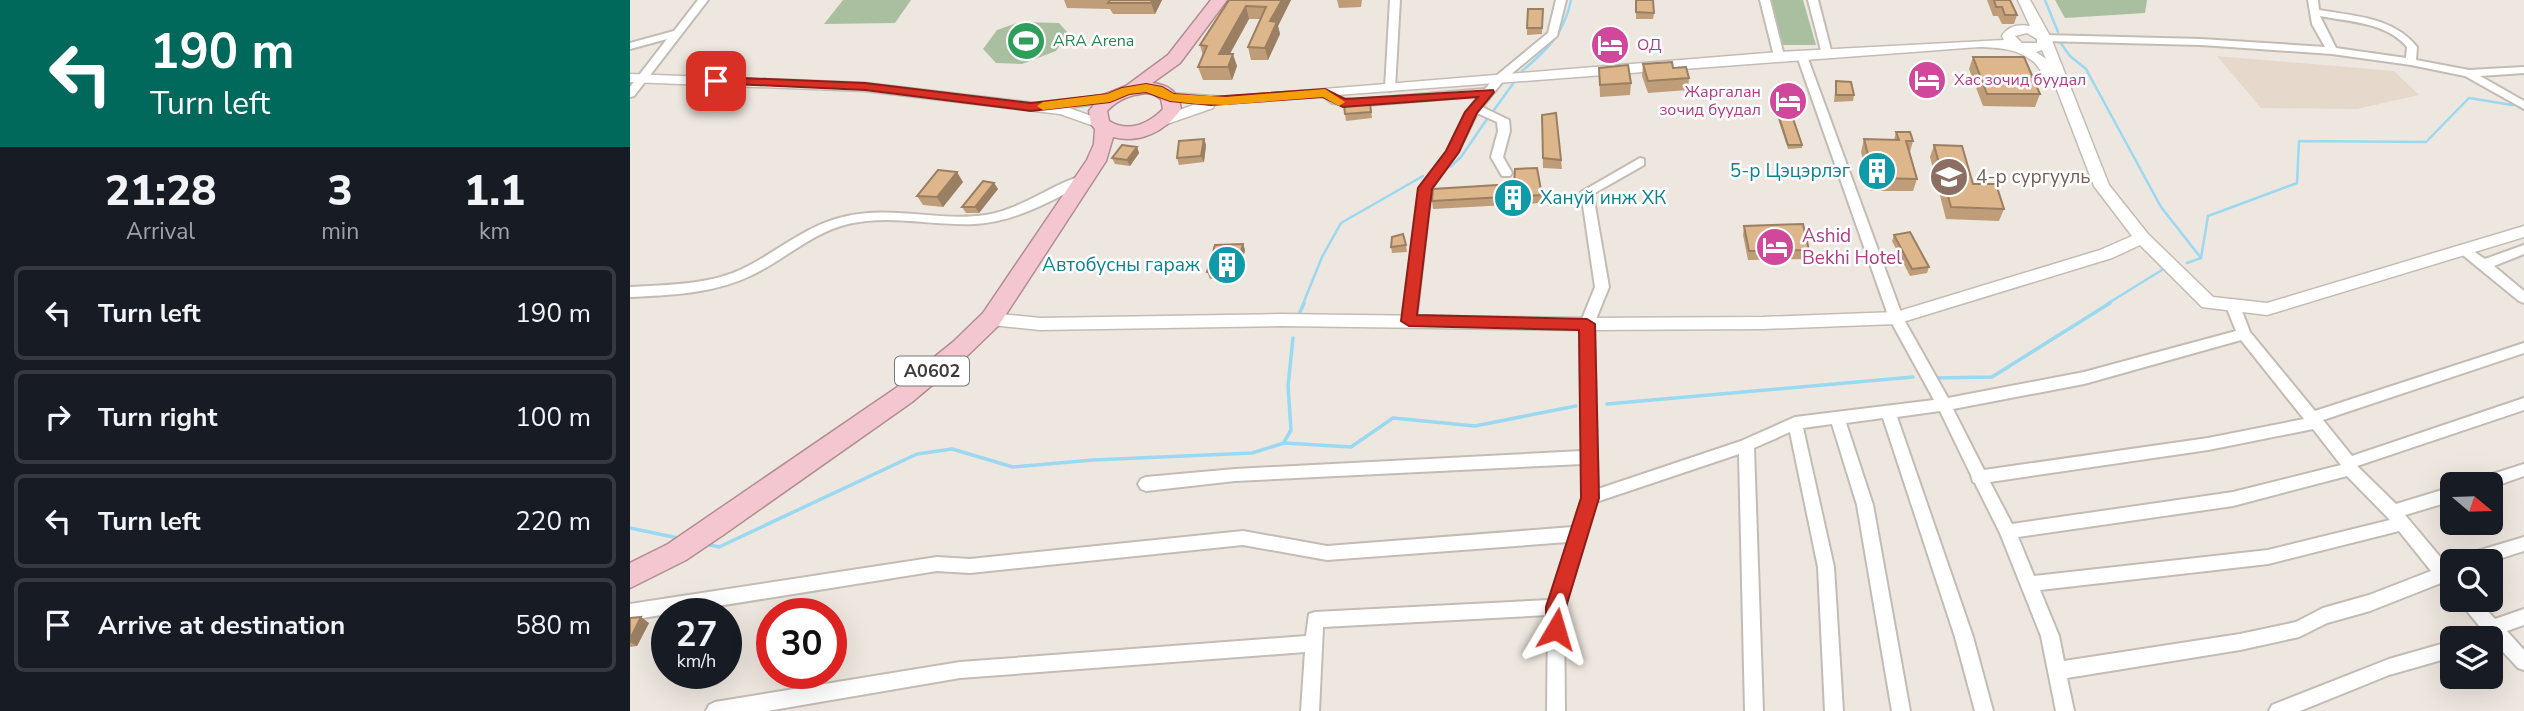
<!DOCTYPE html>
<html lang="en">
<head>
<meta charset="utf-8">
<style>
	body { margin:0; font-family:"Nunito Sans",sans-serif; background:#242831; color:#f1f3f6; height:100vh; display:flex; flex-direction:column; font-size:26px; white-space:nowrap }
	* { box-sizing:border-box; margin:0 }
	p { font-size:23px; color:#9ea1a6 }
	.icon { flex:none; width:38px; height:38px; fill:none; stroke:currentColor; stroke-width:2; stroke-linecap:round; stroke-linejoin:round }
	.map { position:relative; flex:1; overflow:hidden }
	.details { display:flex; flex-direction:column; background:#171b24; width:630px }
	.details>* { flex:none }
	.top-card { background:#00695c; color:#fff; overflow:hidden }
	.needle { width:46px; rotate:109deg }
	.fabs { position:absolute; left:1810px; top:472px; display:grid; gap:14px }
	.fabs a { display:grid; place-items:center; width:63px; height:63px; border-radius:10px; background:#171b24; box-shadow:0 7px 28px #0002; font-size:35px }
	.speed { position:absolute; left:21px; top:598px; display:flex; gap:14px; font-size:35px; font-weight:700; text-align:center }
	.speed>* { display:grid; place-content:center; width:91px; height:91px; border-radius:50%; background:#171b24; box-shadow:0 7px 28px #0002; line-height:1 }
	.speed small { font-size:18px; font-weight:400 }
	.speed .limit { border:10px solid #d22; background:#fff; color:#111 }
	.pin { position:absolute; display:grid; place-items:center; width:60px; height:60px; color:#fff; margin:-30px; border-radius:14px; box-shadow:0 4px 10px #0006 }
	.me { position:absolute; width:77px; margin:-38px; rotate:7deg; stroke-linejoin:round; filter:drop-shadow(0 0 5px #0008) }
	.turn { display:flex; align-items:center; gap:24px; height:147px; padding:0 35px; font-size:32px }
	.turn .icon { width:91px; height:91px; stroke-width:2.5 }
	.turn b { display:block; font-size:49px; line-height:60px }
	.eta { display:flex; justify-content:space-evenly; align-items:center; height:119px; text-align:center }
	.eta b { font-size:42px; font-weight:800; line-height:49px }
	ul { padding:0; list-style:none }
	li { display:flex; align-items:center; gap:21px; height:94px; margin:0 14px 10px; padding:0 21px; border:4px solid #363941; border-radius:10px }
	li div { flex:1 }
	li b { display:block; font-size:26px }
	li em { font-style:normal }
	main { display:flex; flex:1; min-height:0 }
	.map>svg:first-child { display:block }
	.built { fill:#e6d9cb }
	.green { fill:#a9bf9f }
	.lines { fill:none; stroke-linecap:round; stroke-linejoin:round }
	.stream-far1 { stroke:#9ad9f1; stroke-width:2.5 }
	.stream { stroke:#9ad9f1; stroke-width:3.5 }
	.minor-casing { stroke:#c3bcb4; stroke-width:4 }
	.tertiary-casing { stroke:#c3bcb4; stroke-width:3 }
	.trunk-casing { stroke:#b28d94; stroke-width:3 }
	.minor { fill:#fff; fill-rule:evenodd }
	.tertiary { fill:#fff; fill-rule:evenodd }
	.trunk { fill:#f4c7d0; fill-rule:evenodd }
	.wall { fill:#be9d78 }
	.shaded-wall { fill:#9b7f62 }
	.building { fill:#ddb68c; stroke:#9b7f62; stroke-width:2 }
	.route { fill:#d93025; stroke:#8d1f18; stroke-width:2 }
	.slow { fill:#f59e0b }
	.labels { text-anchor:middle; dominant-baseline:central; stroke-width:5; stroke-linejoin:round; paint-order:stroke }
	.far-leisure-label { font-size:16px; fill:#27864d; stroke:#fff; text-anchor:start }
	.far-hotel-label { font-size:16px; fill:#b23c85; stroke:#fff; text-anchor:start }
	.shield { fill:#fff; stroke:#787674; stroke-width:2 }
	.shield-label { font-size:18px; font-weight:bold; fill:#3e3b38 }
	.culture-label { font-size:19px; fill:#0d838f; stroke:#fff; text-anchor:end }
	.education-label { font-size:19px; fill:#785e54; stroke:#fff; text-anchor:start }
	.hotel-label { font-size:19px; fill:#b23c85; stroke:#fff; text-anchor:start }
</style>
</head>
<body>
<main>
<section class="details">
<div class="top-card">
<div class="turn"><svg class="icon" aria-label="left" viewBox="0 0 24 24"><path d="M17 20v-9H6M10 6l-5 5 5 5"/></svg><div><b>190 m</b>Turn left</div></div>
</div>
<div class="eta">
<div><b>21:28</b><p>Arrival</p></div>
<div><b>3</b><p>min</p></div>
<div><b>1.1</b><p>km</p></div>
</div>
<ul>
<li><svg class="icon" aria-label="left" viewBox="0 0 24 24"><path d="M17 20v-9H6M10 6l-5 5 5 5"/></svg><div><b>Turn left</b></div><em>190 m</em></li>
<li><svg class="icon" aria-label="right" viewBox="0 0 24 24"><path d="M7 20v-9h11M14 6l5 5-5 5"/></svg><div><b>Turn right</b></div><em>100 m</em></li>
<li><svg class="icon" aria-label="left" viewBox="0 0 24 24"><path d="M17 20v-9H6M10 6l-5 5 5 5"/></svg><div><b>Turn left</b></div><em>220 m</em></li>
<li><svg class="icon" aria-label="arrive" viewBox="0 0 24 24"><path d="M6 21V4h12l-3 4 3 4H6"/></svg><div><b>Arrive at destination</b></div><em>580 m</em></li>
</ul>
</section>
<div class="map">
<svg width="1894" height="711" viewBox="0 0 1894 711">
	<rect width="100%" height="100%" fill="#eee7df"/>
	<polygon class="built" points="1587,56 1764,71 1789,95 1727,109 1631,108"/>
	<g class="green">
		<polygon points="213,0 281,0 265,23 194,24"/>
		<polygon points="1136,0 1173,0 1186,45 1147,45"/>
		<polygon points="1425,0 1517,0 1515,13 1435,18"/>
		<polygon points="390,22 429,23 438,33 426,51 392,64 366,63 353,49 367,30"/>
	</g>
	<g class="lines">
		<g class="stream-far1">
			<polyline points="1415,0 1428,32"/>
			<polyline points="1430,42 1440,56 1456,69 1531,207 1571,258 1557,263"/>
			<path d="M892,71C917,50 934,34 941,0"/>
			<polyline points="864,110 885,81"/>
			<polyline points="820,167 831,157 857,119"/>
			<polyline points="1571,258 1578,216 1667,183 1669,141 1796,142 1839,98 1882,105 1894,104"/>
			<polyline points="673,304 692,257 711,223 793,176"/>
			<polyline points="1477,304 1535,268"/>
		</g>
		<g class="stream">
			<polyline points="670,312 674,303"/>
			<polyline points="1305,378 1362,377 1480,303"/>
			<polyline points="977,404 1283,377"/>
			<polyline points="654,442 661,430 658,386 663,338"/>
			<polyline points="0,528 48,538"/>
			<polyline points="76,544 89,547 287,454 322,449 383,467 463,460 622,453 654,443 721,447 763,418 845,426 946,406"/>
		</g>
		<defs>
			<g id="minor">
				<polygon points="68,0 78,0 4,96 0,97 0,87 37,39 0,49 0,43 44,31"/>
				<polygon points="760,0 770,0 765,88 760,91 755,88"/>
				<polygon points="926,0 936,0 927,36 874,80 852,107 879,120 880,131 873,157 882,173 880,176 872,176 861,157 868,131 867,122 847,113 828,152 801,189 786,321 779,326 774,325 772,321 789,188 817,151 836,112 849,96 725,106 702,103 689,93 695,90 709,98 725,100 855,89 866,76 918,33"/>
				<polygon points="1130,0 1140,0 1154,56 1153,58 1145,58 1144,56"/>
				<polygon points="1178,0 1188,0 1202,54 1201,56 1193,56 1192,54"/>
				<path d="M1678,0H1688L1689,10C1723,16 1764,17 1787,47L1786,60L1839,70L1894,67V73L1850,76L1894,101V109L1835,76L1781,65L1702,54L1571,45L1414,41L1409,38L1414,35L1571,39L1695,47L1682,24ZM1690,16C1720,22 1756,22 1777,47L1776,58L1706,48Z"/>
				<path d="M1172,53L1177,56L1273,318L1318,398L1454,372L1606,331L1596,306L1603,301L1610,306L1620,332L1685,411L1894,343V353L1693,420L1722,456L1894,398V410L1727,466L1766,504L1822,487V501L1775,515L1822,571V591L1816,589L1811,583L1740,611L1697,623L1669,637L1610,650L1437,678L1444,711H1426L1411,636L1370,533L1345,483L1343,482L1341,475L1310,411L1267,417L1343,637L1363,711H1345L1325,637L1253,418L1216,423L1243,505L1280,711H1262L1227,505L1202,424L1173,428L1204,567L1213,711H1195L1188,567L1160,432L1124,448L1133,711H1115L1109,454L966,502L934,607L935,711H917L918,615L693,627L689,711H671L675,652L330,678L137,711H76L79,705L85,702L330,662L676,636L679,614L685,612L920,600L938,542L697,560L613,545L340,573L307,571L0,620V604L307,557L340,559L613,531L697,546L943,527L952,498V464L605,481L516,491L511,489L508,484L511,479L516,477L605,469L952,451L950,324L965,287L951,192L1010,158L1014,159V165L963,194L979,287L964,324L968,489L1111,441L1165,417L1304,400L1259,318L1167,56ZM1611,340L1674,419L1578,438L1354,470L1323,409L1454,384ZM1683,429L1711,465L1603,492L1382,524L1360,482L1578,450ZM1717,476L1760,520L1638,550L1404,576L1388,537L1603,506ZM1769,531L1801,571L1739,595L1693,608L1666,622L1610,634L1434,661L1429,636L1410,590L1638,564Z"/>
				<path d="M454,175L460,179L458,182C423,200 385,222 345,224C302,226 260,214 218,224C181,233 153,261 120,276C82,294 40,295 0,297V287C36,285 76,285 110,270C145,254 174,226 213,217C261,205 308,222 356,215C392,209 420,185 454,175Z"/>
				<polygon points="1834,245 1855,259 1894,245 1894,254 1864,266 1894,291 1894,303 1889,301 1829,252 1828,249 1829,246"/>
				<polygon points="1894,464 1894,476 1860,488 1860,485 1841,485 1844,480"/>
				<polygon points="1894,537 1894,551 1859,562 1826,562 1828,557 1834,555"/>
				<polygon points="1828,600 1847,600 1865,619 1894,609 1894,625 1877,631 1894,650 1894,670 1888,668 1861,639 1840,639 1842,633 1850,627"/>
				<polygon points="1822,641 1822,657 1759,675 1670,711 1639,711 1642,705 1759,659"/>
			</g>
			<g id="tertiary">
				<path d="M1388,0H1400L1421,38L1479,185L1518,234L1583,297L1637,303L1894,226V237L1637,315L1572,307L1510,245L1482,258L1266,324L1133,329L957,330L650,326L410,330L361,325L353,319L361,313L410,318L650,314L957,318L1133,317L1266,312L1470,250L1502,236L1464,186L1424,82C1414,79 1411,69 1404,62C1386,48 1371,48 1349,47L585,104L583,108L537,124H527L525,121L527,118L569,103L535,100L533,97L540,93L596,97L1149,52L1374,40L1372,36C1378,26 1389,24 1400,26ZM1397,33L1407,39V43H1392L1385,36ZM1412,50L1416,59L1406,52Z"/>
				<polygon points="0,74 235,83 422,105 429,101 480,94 487,98 480,102 439,108 475,121 475,127 470,128 430,114 235,91 0,82"/>
			</g>
			<path id="trunk" d="M581,0H597L550,63L522,83C540,85 548,92 551,109C536,131 510,144 483,137L476,161L369,325L339,354L282,402L93,535L56,560L0,588V563L38,544L266,388L323,342L353,313L457,160L464,144L465,129L461,124L459,111L471,96L496,86L538,55ZM516,93L523,94L531,99L533,109C519,124 498,133 479,121L477,111C488,99 500,95 516,93Z"/>
		</defs>
		<use href="#minor" class="minor-casing"/>
		<use href="#tertiary" class="tertiary-casing"/>
		<use href="#trunk" class="trunk-casing"/>
		<use href="#minor" class="minor"/>
		<use href="#tertiary" class="tertiary"/>
		<use href="#trunk" class="trunk"/>
	</g>
	<g class="wall">
		<polygon points="434,0 532,0 525,14 483,14 480,9 437,8"/>
		<polygon points="599,0 661,0 648,26 650,34 638,60 621,60 618,47 631,19 619,19 600,54 607,66 602,80 573,80 568,67 573,56 570,45"/>
		<polygon points="707,0 732,0 731,7 709,8"/>
		<polygon points="1006,0 1024,13 1023,19 1006,19"/>
		<polygon points="1357,0 1380,0 1387,15 1384,24 1372,24 1368,16 1363,16"/>
		<polygon points="913,9 912,34 897,35 897,28"/>
		<polygon points="1343,57 1410,94 1405,107 1353,106 1339,69"/>
		<polygon points="1013,64 1043,68 1059,78 1058,90 1018,93 1012,76"/>
		<polygon points="969,68 1001,83 1000,95 970,97"/>
		<polygon points="1206,81 1224,95 1223,101 1204,102"/>
		<polygon points="1142,95 1172,145 1172,148 1158,149 1141,98"/>
		<polygon points="741,109 742,118 716,121 715,114"/>
		<polygon points="912,115 931,160 932,169 913,168"/>
		<polygon points="1266,132 1283,141 1280,152 1287,179 1283,191 1241,191 1231,152 1234,139 1264,140"/>
		<polygon points="574,139 576,145 574,162 549,165 547,158"/>
		<polygon points="1304,145 1343,184 1374,209 1369,221 1316,219 1300,157"/>
		<polygon points="507,147 509,153 500,166 485,164 482,158"/>
		<polygon points="333,182 313,207 293,205 287,196"/>
		<polygon points="364,183 368,189 349,213 336,213 332,207"/>
		<polygon points="912,195 912,203 803,209 802,201"/>
		<polygon points="1114,226 1179,250 1177,259 1118,260 1113,235"/>
		<polygon points="1264,235 1299,267 1297,273 1280,276 1262,241"/>
		<polygon points="613,244 615,250 608,278 580,279 577,272"/>
		<polygon points="776,245 777,252 762,253 761,247"/>
		<polygon points="0,618 19,623 7,646 0,647"/>
	</g>
	<g class="shaded-wall">
		<polygon points="522,0 532,0 525,14 521,3"/>
		<polygon points="652,0 661,0 648,26 650,34 638,60 635,48 640,21"/>
		<polygon points="616,6 619,19 593,66 589,54"/>
		<polygon points="993,43 992,49 968,52 968,46"/>
		<polygon points="603,54 607,66 602,80 598,67"/>
		<polygon points="574,139 576,145 574,162 571,156"/>
		<polygon points="507,147 509,153 500,166 497,160"/>
		<polygon points="327,172 333,182 313,207 307,197"/>
		<polygon points="364,183 368,189 349,213 345,207"/>
		<polygon points="613,244 615,250 608,278 606,272"/>
		<polygon points="11,617 19,623 7,646 0,642 0,639"/>
	</g>
	<g class="building">
		<polygon points="480,0 522,0 521,3 478,3"/>
		<polygon points="599,0 652,0 640,21 647,22 635,48 618,47 636,7 616,6 589,54 603,54 598,67 568,67 577,46 570,45"/>
		<polygon points="1006,0 1023,0 1024,13 1006,12"/>
		<polygon points="1364,0 1380,0 1387,15 1375,15 1372,7 1366,7"/>
		<polygon points="898,9 913,9 912,28 897,28"/>
		<polygon points="991,33 993,43 968,46 967,34"/>
		<polygon points="1343,57 1394,57 1410,94 1357,94"/>
		<polygon points="1042,62 1043,68 1056,67 1059,78 1018,81 1013,64"/>
		<polygon points="998,65 1001,83 970,85 969,68"/>
		<polygon points="1206,81 1221,82 1224,95 1206,95"/>
		<polygon points="1142,95 1155,95 1172,145 1158,145"/>
		<polygon points="740,103 741,112 715,114 714,105"/>
		<polygon points="926,113 931,160 913,158 912,115"/>
		<polygon points="1266,132 1280,132 1283,141 1276,141 1287,179 1244,178 1234,139 1269,140"/>
		<polygon points="574,139 571,156 547,158 549,141"/>
		<polygon points="492,145 507,147 497,160 482,158"/>
		<polygon points="1304,145 1332,146 1343,184 1366,184 1374,209 1321,207"/>
		<polygon points="907,168 912,195 802,201 803,189 884,184 885,169"/>
		<polygon points="308,170 327,172 307,197 287,196"/>
		<polygon points="353,181 364,183 345,207 332,207"/>
		<polygon points="1173,224 1179,250 1119,251 1114,226"/>
		<polygon points="1280,232 1299,267 1282,269 1264,235"/>
		<polygon points="773,234 776,245 761,247 762,237"/>
		<polygon points="613,244 606,272 577,272 585,245"/>
		<polygon points="11,617 0,639 0,618"/>
	</g>
	<polygon class="route" points="86,77 235,83 401,103 478,94 492,88 516,84 532,87 544,94 581,97 695,89 715,99 863,90 864,92 847,113 829,152 802,189 787,315 957,319 965,324 969,498 936,607 936,629 933,635 926,638 919,635 916,629 916,607 951,498 949,330 779,326 771,321 788,188 816,151 835,112 848,97 713,107 693,97 581,105 540,101 516,92 499,94 480,102 401,111 235,90 82,83 80,81"/>
	<polygon class="slow" points="516,84 532,87 544,94 596,97 695,89 715,102 709,106 693,97 596,105 567,104 540,101 516,92 499,94 480,102 413,110 407,106 413,102 477,94 492,88"/>
	<defs>
		<symbol id="stadium-disc" viewBox="-11 -11 22 22"><circle r="9.5" fill="#2e9e5b" stroke="#fff"/><path d="M0-5a6.5 5 0 1 0 0 10a6.5 5 0 1 0 0-10ZM-3.5-1.8h7v3.6h-7Z" fill="#fff"/></symbol>
		<symbol id="hotel-disc" viewBox="-11 -11 22 22"><circle r="9.5" fill="#d1479c" stroke="#fff"/><path d="M-6-4.5h1.5V1H6V5H4.5V3h-9V5H-6ZM-4 0a1.8 1.8 0 1 1 3.6 0ZM.5 0V-2.5h3Q6-2.5 6 0Z" fill="#fff"/></symbol>
		<symbol id="building-disc" viewBox="-11 -11 22 22"><circle r="9.5" fill="#0f9aa8" stroke="#fff"/><path d="M-4-6H4V6H1V3H-1V6H-4ZM-2.5-4.3h1.7v1.8h-1.7ZM.8-4.3h1.7v1.8H.8ZM-2.5-1h1.7V.8h-1.7ZM.8-1h1.7V.8H.8Z" fill="#fff"/></symbol>
		<symbol id="school-disc" viewBox="-11 -11 22 22"><circle r="9.5" fill="#8d6e63" stroke="#fff"/><path d="M0-5L7-2L0 1L-7-2ZM-4 1L0 2.5L4 1V4Q0 6-4 4Z" fill="#fff"/></symbol>
	</defs>
	<g fill-rule="evenodd">
		<use href="#stadium-disc" x="374" y="19" width="44" height="44"/>
		<use href="#hotel-disc" x="958" y="23" width="44" height="44"/>
		<use href="#hotel-disc" x="1275" y="58" width="44" height="44"/>
		<use href="#hotel-disc" x="1136" y="79" width="44" height="44"/>
		<use href="#building-disc" x="1225" y="149" width="44" height="44"/>
		<use href="#school-disc" x="1297" y="155" width="44" height="44"/>
		<use href="#building-disc" x="861" y="176" width="44" height="44"/>
		<use href="#hotel-disc" x="1123" y="225" width="44" height="44"/>
		<use href="#building-disc" x="575" y="243" width="44" height="44"/>
	</g>
	<g class="labels">
		<g class="far-leisure-label">
			<text x="423" y="41">ARA Arena</text>
		</g>
		<g class="far-hotel-label">
			<text x="1007" y="45">ОД</text>
			<text x="1324" y="80">Хас зочид буудал</text>
			<text x="1131" y="92" text-anchor="end">Жаргалан<tspan x="1131" dy="18">зочид буудал</tspan></text>
		</g>
		<rect class="shield" x="265" y="356.5" width="74" height="29" rx="5"/>
		<g class="shield-label">
			<text x="302" y="371">A0602</text>
		</g>
		<g class="culture-label">
			<text x="1220" y="171">5-р Цэцэрлэг</text>
			<text x="910" y="198" text-anchor="start">Хануй инж ХК</text>
			<text x="570" y="265">Автобусны гараж</text>
		</g>
		<g class="education-label">
			<text x="1346" y="177">4-р сургууль</text>
		</g>
		<g class="hotel-label">
			<text x="1172" y="236">Ashid<tspan x="1172" dy="22">Bekhi Hotel</tspan></text>
		</g>
	</g>
</svg>
<div class="fabs">
<a><svg class="needle" viewBox="-14 -14 28 28"><path d="M0-13l5 13h-10z" fill="#e53935"/><path d="M0 13l5-13h-10z" fill="#9ea1a6"/></svg></a>
<a><svg class="icon" aria-label="search" viewBox="0 0 24 24"><circle cx="10" cy="10" r="6"/><path d="M15 15l6 6"/></svg></a>
<a><svg class="icon" aria-label="layers" viewBox="0 0 24 24"><path d="M12 4l9 5-9 5-9-5zM3 14l9 5 9-5"/></svg></a>
</div>
<div class="speed"><div>27<small>km/h</small></div><div class="limit">30</div></div>
<div class="pin" style="left:86px;top:81px;background:#d93025"><svg class="icon" aria-label="arrive" viewBox="0 0 24 24"><path d="M6 21V4h12l-3 4 3 4H6"/></svg></div>
<svg class="me" style="left:926px;top:629px" viewBox="-20 -20 40 40"><path d="M0-17L14 15 0 8-14 15z" fill="#d93025" stroke="#fff" stroke-width="4"/></svg>
</div>
</main>
</body>
</html>
